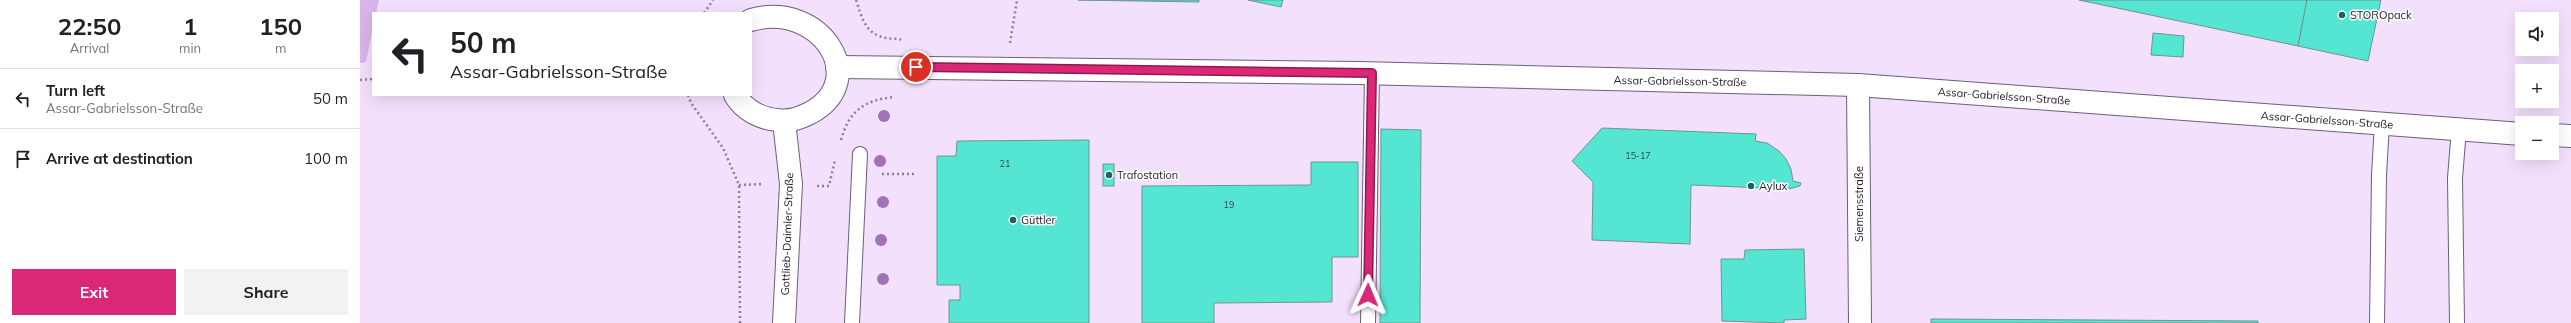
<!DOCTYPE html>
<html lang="en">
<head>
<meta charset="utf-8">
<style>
	body { margin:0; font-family:Mulish,sans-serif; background:#f2f2f2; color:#202124; height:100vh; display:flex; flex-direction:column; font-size:15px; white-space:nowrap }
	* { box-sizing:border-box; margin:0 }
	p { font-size:13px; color:#757577 }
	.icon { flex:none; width:22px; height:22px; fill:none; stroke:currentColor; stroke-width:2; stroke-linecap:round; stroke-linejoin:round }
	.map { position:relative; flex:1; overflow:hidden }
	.sheet { display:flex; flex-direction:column; background:#fff; width:360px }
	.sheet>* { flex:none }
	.hud { position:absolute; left:12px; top:12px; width:380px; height:84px; border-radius:0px; box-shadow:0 4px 16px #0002; background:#fff; color:#202124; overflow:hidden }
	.fabs { position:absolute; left:2155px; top:12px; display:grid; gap:8px }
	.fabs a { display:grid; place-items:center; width:44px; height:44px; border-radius:0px; background:#fff; box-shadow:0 4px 16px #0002; font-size:20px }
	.pin { position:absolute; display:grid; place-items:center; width:34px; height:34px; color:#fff; margin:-17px; border:2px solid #fff; border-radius:50%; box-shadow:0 1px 4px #0007 }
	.me { position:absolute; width:44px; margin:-22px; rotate:1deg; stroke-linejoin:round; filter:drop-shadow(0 0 3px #0008) }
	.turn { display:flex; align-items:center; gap:14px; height:84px; padding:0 12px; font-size:18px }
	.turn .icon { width:52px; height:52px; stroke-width:2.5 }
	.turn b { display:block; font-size:28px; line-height:34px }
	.eta { display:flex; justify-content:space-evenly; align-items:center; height:68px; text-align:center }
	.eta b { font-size:24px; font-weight:700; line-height:28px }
	.cta { display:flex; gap:8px; margin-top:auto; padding:8px 12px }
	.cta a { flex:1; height:46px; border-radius:0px; background:#db2777; color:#fff; font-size:16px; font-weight:700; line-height:46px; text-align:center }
	.cta a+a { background:#f2f2f2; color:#202124 }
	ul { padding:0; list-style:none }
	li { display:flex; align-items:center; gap:12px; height:60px; padding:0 12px; border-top:1px solid #e0e0e0 }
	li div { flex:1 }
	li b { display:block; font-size:15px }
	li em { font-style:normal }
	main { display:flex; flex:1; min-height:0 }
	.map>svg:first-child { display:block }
	.green { fill:#d9b5ea }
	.building { fill:#55e5d3; stroke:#6f968f }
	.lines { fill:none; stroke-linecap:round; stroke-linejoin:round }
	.service-casing { stroke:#6f5e77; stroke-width:16 }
	.minor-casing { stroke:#6f5e77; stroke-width:24 }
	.tertiary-casing { stroke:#6f5e77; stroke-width:24 }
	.path { stroke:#8c7f93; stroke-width:2.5; stroke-dasharray:2 3; stroke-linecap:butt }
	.service { stroke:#fff; stroke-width:14 }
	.minor { stroke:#fff; stroke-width:22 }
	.tertiary { stroke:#fff; stroke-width:22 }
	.tree { fill:#a273b4 }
	.route-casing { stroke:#8e194d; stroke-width:10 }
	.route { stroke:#db2777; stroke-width:7 }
	.poi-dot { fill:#1b655d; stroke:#fff; stroke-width:1.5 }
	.labels { text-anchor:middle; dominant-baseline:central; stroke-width:3; stroke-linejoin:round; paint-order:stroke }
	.number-label { font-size:9px; fill:#2e4d50 }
	.poi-label { font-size:11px; fill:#211a25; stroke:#fff; text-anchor:start }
	.street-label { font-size:11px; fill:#211a25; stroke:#fff }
</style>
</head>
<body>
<main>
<section class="sheet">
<div class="eta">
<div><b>22:50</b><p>Arrival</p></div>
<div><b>1</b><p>min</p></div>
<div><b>150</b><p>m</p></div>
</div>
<ul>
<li><svg class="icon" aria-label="left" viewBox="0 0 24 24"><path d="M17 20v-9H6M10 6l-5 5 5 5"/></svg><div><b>Turn left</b><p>Assar-Gabrielsson-Straße</p></div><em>50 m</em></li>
<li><svg class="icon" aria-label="arrive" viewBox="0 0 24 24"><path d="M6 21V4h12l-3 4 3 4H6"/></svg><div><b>Arrive at destination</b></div><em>100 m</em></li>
</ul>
<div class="cta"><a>Exit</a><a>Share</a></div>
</section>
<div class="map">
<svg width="2211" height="323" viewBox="0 0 2211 323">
	<rect width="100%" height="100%" fill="#f3e0fd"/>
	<polygon class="green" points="0,0 19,0 16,13 13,13 13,27 6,62 0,63"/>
	<g class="building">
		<polygon points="718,0 839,0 839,2"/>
		<polygon points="888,0 923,0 921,7"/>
		<polygon points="1719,0 1947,0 1938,46"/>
		<polygon points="1947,0 2021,0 2008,61 1938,46"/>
		<polygon points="1793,33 1824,36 1823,57 1791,55"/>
		<polygon points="1242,128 1396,134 1395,141 1407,143 1419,151 1426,159 1431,169 1433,181 1441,183 1440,186 1429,189 1331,185 1330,244 1232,240 1233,182 1212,161"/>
		<polygon points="1021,129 1061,130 1060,323 1020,323"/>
		<polygon points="729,140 729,323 589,323 589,300 600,300 600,285 577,285 577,156 596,156 597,141"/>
		<polygon points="951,162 998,162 998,257 972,257 972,302 854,303 854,323 782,323 782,186 951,185"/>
		<rect x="743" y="164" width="11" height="22"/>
		<polygon points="1444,249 1446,319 1424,320 1424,323 1362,321 1361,259 1384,259 1385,250"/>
		<polygon points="1571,319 1898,321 1898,323 1571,323"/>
	</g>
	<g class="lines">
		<defs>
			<g id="service">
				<polyline points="492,323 500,154"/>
				<polyline points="1008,323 1012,73"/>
				<polyline points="2017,323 2019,175 2022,124"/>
				<polyline points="2097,323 2095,178 2099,129"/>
			</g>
			<g id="minor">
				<polyline points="477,67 998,73 1498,85 2162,134"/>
				<polyline points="1498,85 1500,323"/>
				<polyline points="2192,135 2211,136"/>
			</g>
			<g id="tertiary">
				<path d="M375,95C384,110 401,119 418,120C430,122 440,118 450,113C512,80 460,0 391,20"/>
				<polyline points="424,121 431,184 424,323"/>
			</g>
		</defs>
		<use href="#service" class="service-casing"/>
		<use href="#minor" class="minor-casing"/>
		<use href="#tertiary" class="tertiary-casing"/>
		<g class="path">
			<path d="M496,0C502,18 505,34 526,38C531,39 538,38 541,40"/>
			<polyline points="344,13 353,0"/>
			<polyline points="650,43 657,0"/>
			<polyline points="0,80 13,79"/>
			<polyline points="328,95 331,103 363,148 379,185 380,323"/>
			<path d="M481,140C489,111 504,100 534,97"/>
			<polyline points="522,174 554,174"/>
			<polyline points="379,185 404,184"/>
			<polyline points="457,186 469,186 475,160"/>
		</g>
		<use href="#service" class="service"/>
		<use href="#minor" class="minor"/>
		<use href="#tertiary" class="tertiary"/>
	</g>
	<g class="tree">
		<circle cx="524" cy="116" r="6"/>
		<circle cx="520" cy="161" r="6"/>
		<circle cx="523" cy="202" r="6"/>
		<circle cx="521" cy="240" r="6"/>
		<circle cx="523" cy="279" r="6"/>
	</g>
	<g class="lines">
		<defs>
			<polyline id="route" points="556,67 1012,73 1008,295"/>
		</defs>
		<use href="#route" class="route-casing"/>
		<use href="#route" class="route"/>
	</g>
	<g class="poi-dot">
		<circle cx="1982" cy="15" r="4"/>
		<circle cx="749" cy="175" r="4"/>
		<circle cx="1391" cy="186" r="4"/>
		<circle cx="653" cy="220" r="4"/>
	</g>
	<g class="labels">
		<g class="number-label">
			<text x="1278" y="155">15-17</text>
			<text x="645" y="163">21</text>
			<text x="869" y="204">19</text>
		</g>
		<g class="poi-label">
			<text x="1990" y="15">STOROpack</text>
			<text x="757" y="175">Trafostation</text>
			<text x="1399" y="186">Aylux</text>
			<text x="661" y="220">Güttler</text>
		</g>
		<g class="street-label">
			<text transform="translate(1320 81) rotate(1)">Assar-Gabrielsson-Straße</text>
			<text transform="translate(1644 96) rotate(4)">Assar-Gabrielsson-Straße</text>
			<text transform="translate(1967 120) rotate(4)">Assar-Gabrielsson-Straße</text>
			<text transform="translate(1499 204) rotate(-90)">Siemensstraße</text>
			<text transform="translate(427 234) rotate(-88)">Gottlieb-Daimler-Straße</text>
		</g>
	</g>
</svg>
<div class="fabs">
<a><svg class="icon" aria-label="sound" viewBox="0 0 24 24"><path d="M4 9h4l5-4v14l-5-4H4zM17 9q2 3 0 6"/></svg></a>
<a>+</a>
<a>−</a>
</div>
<div class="pin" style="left:556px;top:67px;background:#d93025"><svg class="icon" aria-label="arrive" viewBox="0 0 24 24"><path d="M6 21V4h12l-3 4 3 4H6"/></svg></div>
<svg class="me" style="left:1008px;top:295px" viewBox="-20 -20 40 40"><path d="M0-17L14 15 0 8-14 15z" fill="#db2777" stroke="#fff" stroke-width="4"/></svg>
<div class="hud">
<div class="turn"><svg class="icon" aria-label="left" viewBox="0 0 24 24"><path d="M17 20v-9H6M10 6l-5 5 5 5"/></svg><div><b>50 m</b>Assar-Gabrielsson-Straße</div></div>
</div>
</div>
</main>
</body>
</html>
